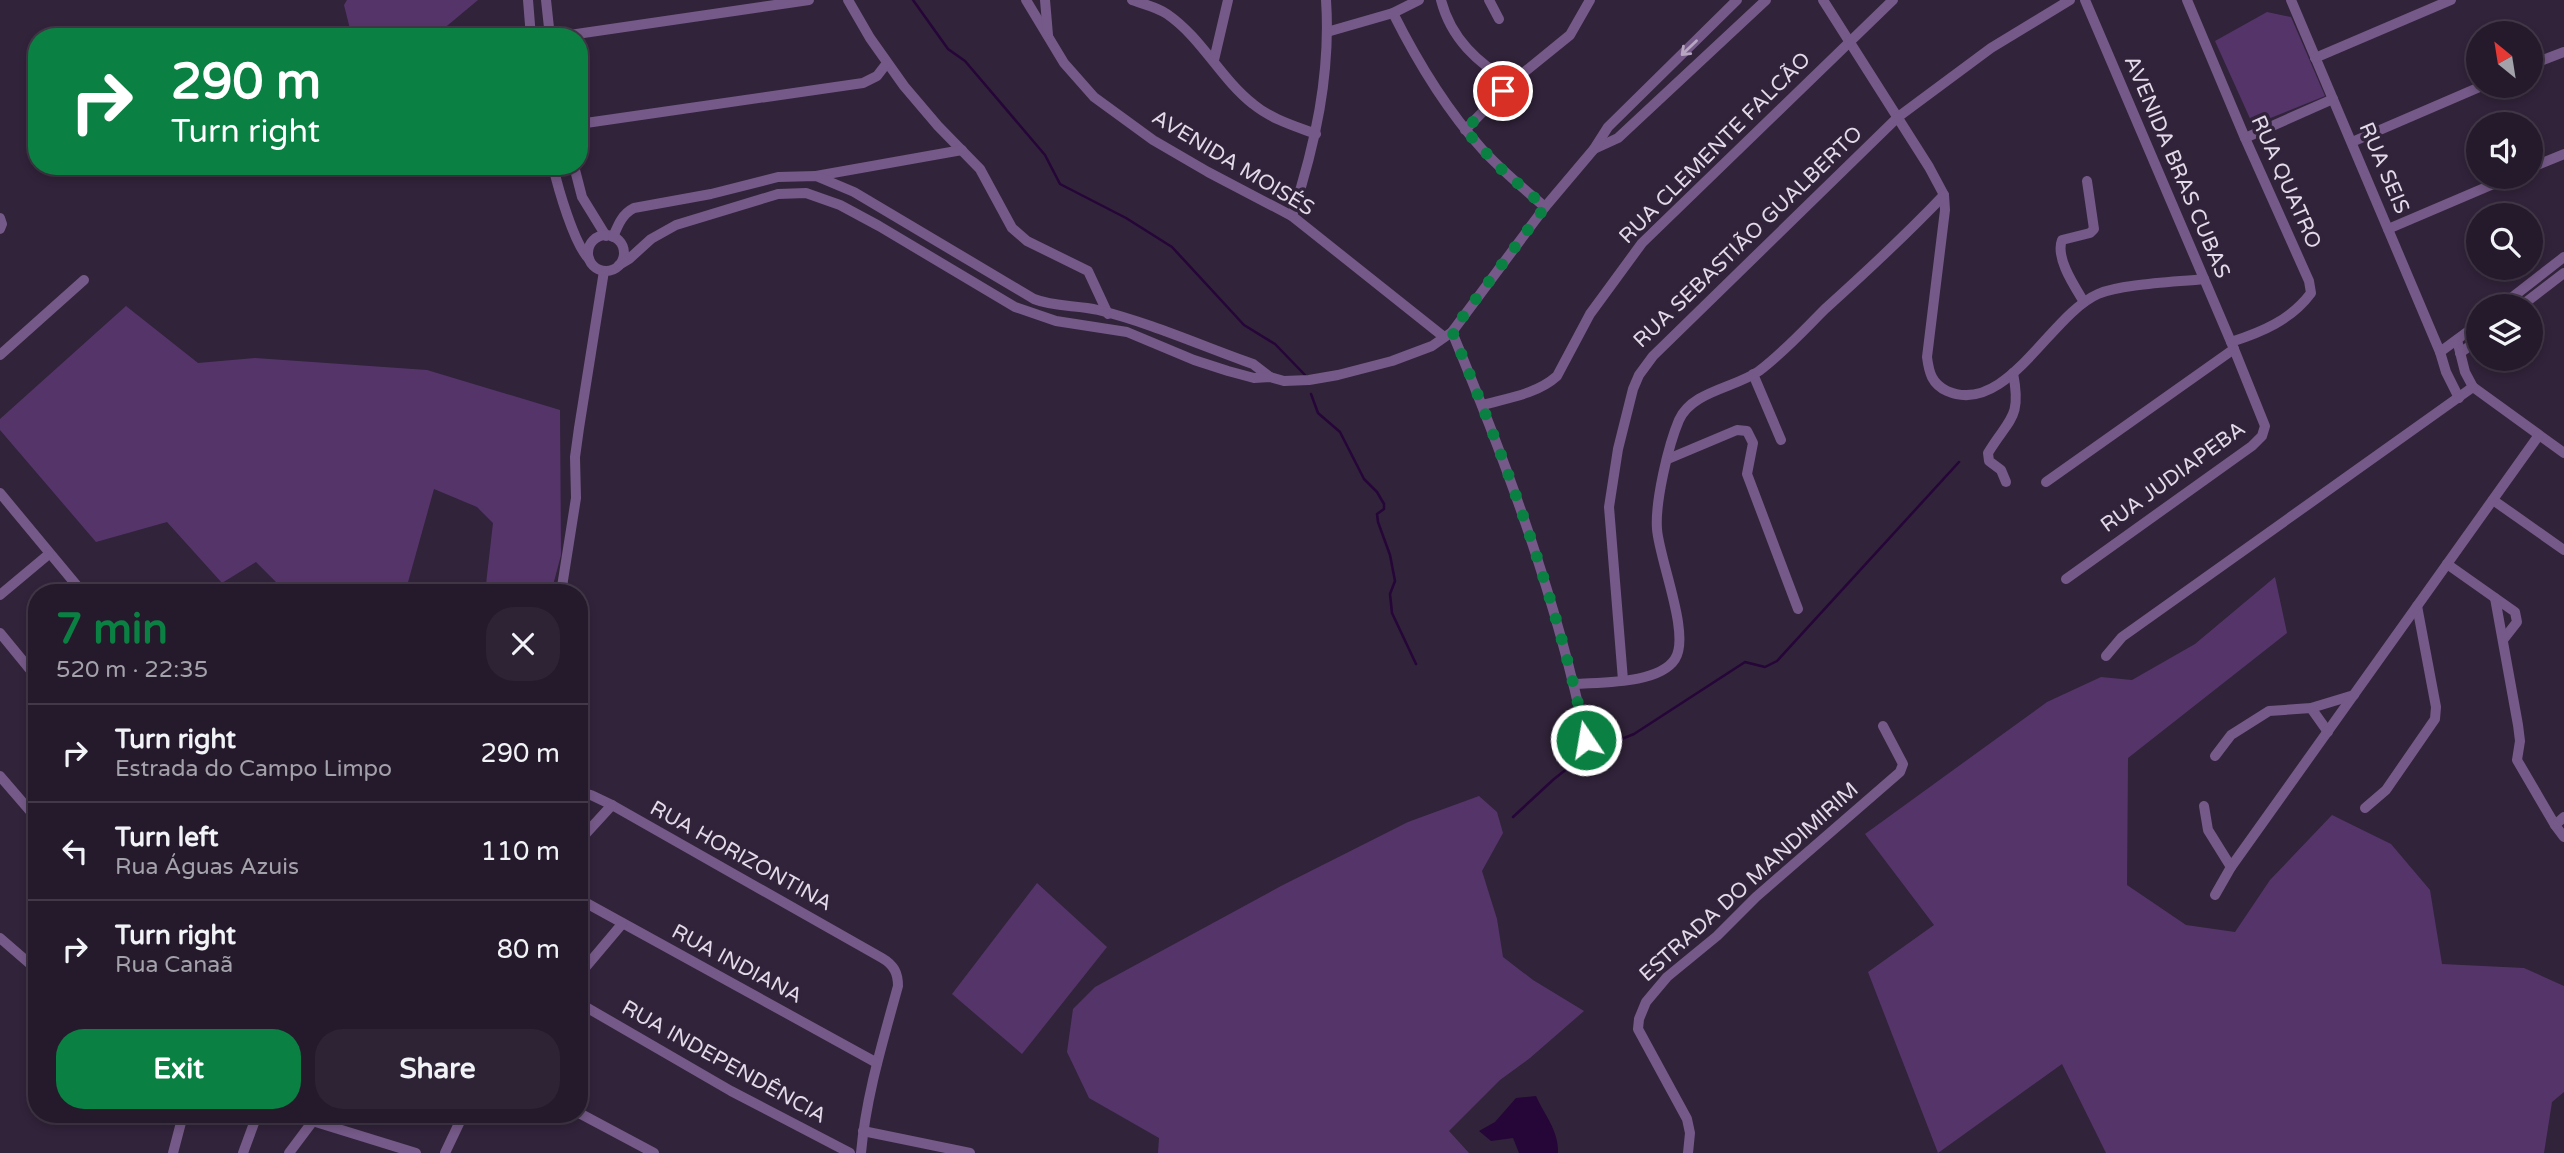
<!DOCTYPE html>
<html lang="en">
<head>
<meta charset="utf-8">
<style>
	body { margin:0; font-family:"Varela Round",sans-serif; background:#2d2334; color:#f1f3f6; height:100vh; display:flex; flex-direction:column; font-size:26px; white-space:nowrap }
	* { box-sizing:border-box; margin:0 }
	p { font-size:23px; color:#a3a1a9 }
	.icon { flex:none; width:38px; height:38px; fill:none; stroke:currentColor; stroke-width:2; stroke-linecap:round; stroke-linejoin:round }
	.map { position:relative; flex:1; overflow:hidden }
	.side { position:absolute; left:28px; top:584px; width:560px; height:539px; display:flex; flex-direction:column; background:#251a2c; border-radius:28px; box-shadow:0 4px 10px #0003,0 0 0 2px #423848 }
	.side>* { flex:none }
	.guide { position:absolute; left:28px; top:28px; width:560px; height:147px; border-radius:28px; box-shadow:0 4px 10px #0003,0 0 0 2px #423848; background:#0b8043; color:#fff; overflow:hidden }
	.needle { width:46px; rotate:330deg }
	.fabs { position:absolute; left:2466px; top:21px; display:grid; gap:14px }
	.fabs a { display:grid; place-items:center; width:77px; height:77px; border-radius:50%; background:#251a2c; box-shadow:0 4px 10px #0003,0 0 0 2px #423848; font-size:35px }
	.pin { position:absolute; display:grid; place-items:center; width:60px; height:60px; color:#fff; margin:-30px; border:4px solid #fff; border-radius:50%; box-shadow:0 2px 7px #0007 }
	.me { position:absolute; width:77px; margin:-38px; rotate:348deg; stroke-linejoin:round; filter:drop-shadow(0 0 5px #0008) }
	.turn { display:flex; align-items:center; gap:24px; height:147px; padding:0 28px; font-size:32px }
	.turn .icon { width:91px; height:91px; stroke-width:2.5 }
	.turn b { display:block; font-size:49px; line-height:60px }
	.round { display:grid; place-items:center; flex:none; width:74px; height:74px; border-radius:28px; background:#2d2334 }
	.headline { display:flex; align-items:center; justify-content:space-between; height:119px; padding:0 28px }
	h1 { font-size:42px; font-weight:700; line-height:52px; color:#0b8043 }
	.primary-button { display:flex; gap:14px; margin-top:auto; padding:14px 28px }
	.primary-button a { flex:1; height:80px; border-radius:28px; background:#0b8043; color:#fff; font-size:28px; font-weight:700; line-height:80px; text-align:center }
	.primary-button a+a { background:#2d2334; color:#f1f3f6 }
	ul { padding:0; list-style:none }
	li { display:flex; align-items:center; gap:21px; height:98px; padding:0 28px; border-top:2px solid #423848 }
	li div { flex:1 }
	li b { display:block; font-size:26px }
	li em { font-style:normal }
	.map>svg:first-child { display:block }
	.green { fill:#55346a }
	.water { fill:#260538 }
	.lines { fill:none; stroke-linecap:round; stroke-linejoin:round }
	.stream { stroke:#260538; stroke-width:2.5 }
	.minor { stroke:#755988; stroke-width:10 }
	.oneway { stroke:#b6a6c2 }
	.route { stroke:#0b8043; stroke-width:12; stroke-dasharray:0 21.6 }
	.labels { text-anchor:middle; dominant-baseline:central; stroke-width:7; stroke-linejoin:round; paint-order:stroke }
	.street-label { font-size:21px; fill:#e2dae9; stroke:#31233a }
</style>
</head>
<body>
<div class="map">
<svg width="2564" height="1153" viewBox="0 0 2564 1153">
	<rect width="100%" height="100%" fill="#31233a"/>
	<g class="green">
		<polygon points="347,0 478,0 442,30 438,37 352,37 344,5"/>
		<polygon points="2267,12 2291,17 2325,96 2253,125 2215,41"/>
		<polygon points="126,306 198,363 255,358 427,370 560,410 561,555 551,593 485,593 493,523 477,507 434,489 405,593 287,593 256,562 222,583 167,522 96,542 0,430 0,419"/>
		<polygon points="2275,577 2287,633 2128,758 2127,885 2186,925 2235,932 2270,880 2332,815 2391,844 2430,890 2442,964 2524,968 2564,986 2564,1092 2552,1102 2544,1153 2106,1153 2062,1064 1938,1153 1868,972 1934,925 1865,834 2047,702 2101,677 2132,680 2195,644"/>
		<polygon points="1479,796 1497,812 1503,833 1482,871 1497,919 1503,957 1533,980 1584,1011 1530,1058 1500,1080 1449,1131 1469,1153 1158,1153 1159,1138 1089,1098 1067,1052 1073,1009 1095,987 1281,886 1408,822"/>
		<polygon points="1037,883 1107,947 1022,1054 952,994"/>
	</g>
	<path class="water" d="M1536,1096C1545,1116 1559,1131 1558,1153H1519L1513,1138L1491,1141L1479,1131L1495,1122L1516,1098Z"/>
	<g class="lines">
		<g class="stream">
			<polyline points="913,0 948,49 965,61 1045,155 1060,184 1126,218 1172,247 1244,325 1275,344 1305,375"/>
			<polyline points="1311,394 1318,413 1340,432 1364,479 1377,492 1384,504 1384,509 1377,514 1378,522 1390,555 1395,581 1390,594 1392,613 1416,664"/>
			<polyline points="1513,817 1554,779 1587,753 1634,734 1745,662 1765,667 1777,661 1959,462"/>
		</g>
		<g class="minor">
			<polyline points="528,0 531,37"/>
			<polyline points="546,0 550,37"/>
			<polyline points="848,0 870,38 904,86 938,126 980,169 1012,228 1027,241 1088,271 1108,314"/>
			<polyline points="1026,0 1064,63 1094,97 1153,140 1208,172 1292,216 1444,337"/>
			<polyline points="1045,0 1048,35"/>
			<path d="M1132,0C1143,4 1157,7 1167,14C1202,38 1220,78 1253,104C1271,119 1295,126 1316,134"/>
			<path d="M1441,0C1451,39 1478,63 1511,83"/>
			<polyline points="1489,0 1499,19"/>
			<path d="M1823,0L1929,167L1944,195L1945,210L1927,357C1929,373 1932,384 1947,391C2006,417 2050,315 2098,294C2121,284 2177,282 2204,279"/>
			<path d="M2187,0L2245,138L2309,281L2311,293C2291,320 2262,332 2231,342"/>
			<polyline points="2291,0 2440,352 2446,372 2459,398"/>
			<path d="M1393,13C1417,61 1445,108 1482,149C1501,170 1523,188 1545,207"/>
			<polyline points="1327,32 1393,13 1419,0"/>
			<polyline points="556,37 809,0"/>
			<polyline points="2315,58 2451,0"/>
			<polyline points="1214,60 1228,0"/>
			<polyline points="2530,65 2564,52"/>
			<polyline points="579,124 863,83 877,76 887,63"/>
			<polyline points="1465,130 1511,83 1570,35 1590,0"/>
			<polyline points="2245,138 2333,99"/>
			<polyline points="2352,142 2482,86"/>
			<polyline points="1594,149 1618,138 1766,0"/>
			<path d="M553,166C558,188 574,244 589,259"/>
			<polyline points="574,166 582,197 606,236"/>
			<polyline points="2530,168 2564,154"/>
			<polyline points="816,176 962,150"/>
			<path d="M1292,216C1315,146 1331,74 1326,0"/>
			<polyline points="0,218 2,224 0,229"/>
			<polyline points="2388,229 2510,177"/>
			<circle cx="606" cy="253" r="18"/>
			<path d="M613,237C618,225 622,214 634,208L711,194L778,177L816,176L854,192L1034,299C1054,307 1077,305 1098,310C1151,323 1202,346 1253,364L1270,377"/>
			<polyline points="619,265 629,259 651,239 676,225 778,194 806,193 840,205 879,226 1015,307 1056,321 1127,332 1194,360 1228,371 1254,378 1270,377 1284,381 1309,380 1338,375 1392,361 1432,346 1452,332 1545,207 1594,149 1608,127 1737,0"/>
			<path d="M2084,302C2075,287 2055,258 2062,240L2090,233L2094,229L2087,181"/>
			<polyline points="2501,306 2564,257"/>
			<polyline points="2521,306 2564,273"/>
			<path d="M1452,332C1507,464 1557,600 1586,740"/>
			<polyline points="2457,340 2465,372 2473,387 2564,453"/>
			<polyline points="2440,352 2478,324"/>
			<polyline points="2460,353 2478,340"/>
			<polyline points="0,355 84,280"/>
			<polyline points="1753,374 1781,440"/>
			<path d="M1482,405C1508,398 1537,394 1557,376L1590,314L1642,243L1893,0"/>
			<polyline points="1668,459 1737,430 1747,431 1753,443 1747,474 1798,609"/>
			<path d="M2006,482L2001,470L1989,461L1988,453C2009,418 2022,419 2013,373"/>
			<polyline points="2046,482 2234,349"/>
			<polyline points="0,493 83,593"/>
			<polyline points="2493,500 2564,550"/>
			<polyline points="2447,564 2515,612 2517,622 2503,640"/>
			<polyline points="2066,579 2252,446 2262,436 2265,426 2234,349 2085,0"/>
			<polyline points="561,593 576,498 575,457 579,428 604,271"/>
			<polyline points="0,595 49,554"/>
			<polyline points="2495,598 2518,725 2520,741 2517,760 2555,825 2564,837"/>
			<polyline points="0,633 37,678"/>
			<polyline points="2106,656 2122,637 2473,387"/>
			<polyline points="1623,680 1609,507 1618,449 1633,389 1639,375 1653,356 1898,117 1991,48 2070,0"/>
			<path d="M1575,684C1601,682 1659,684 1675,659C1691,635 1659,559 1657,529C1655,502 1668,446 1679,420C1692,391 1735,388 1759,371C1783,353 1804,330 1825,309C1866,272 1906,235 1944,195"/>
			<polyline points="2311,708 2328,732"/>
			<polyline points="2215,756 2231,735 2269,711 2311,708 2354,695"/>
			<polyline points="0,776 37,819"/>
			<path d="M579,792L591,795L612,805L882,958C894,965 898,973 898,986C883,1041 866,1096 861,1153"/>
			<polyline points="2204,806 2208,830 2231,867"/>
			<polyline points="2365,808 2386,790 2435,719 2436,707 2417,606"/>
			<polyline points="2555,825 2564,817"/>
			<polyline points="579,841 612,805"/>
			<polyline points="2215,895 2231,867 2539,435"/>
			<polyline points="579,899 877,1063"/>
			<polyline points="0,938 37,970"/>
			<polyline points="579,975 622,924"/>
			<polyline points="579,1003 731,1091 850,1153"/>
			<polyline points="579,1113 654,1153"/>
			<polyline points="293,1115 416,1153"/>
			<polyline points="863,1131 970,1153"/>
			<polyline points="173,1153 183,1115"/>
			<polyline points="243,1153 257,1115"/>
			<polyline points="289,1153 313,1121"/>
			<polyline points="445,1153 463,1115"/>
			<polyline points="1688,1153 1690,1133 1687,1119 1638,1029 1639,1019 1646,1002 1667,977 1717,936 1756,897 1900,772 1903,764 1883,726"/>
		</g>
	</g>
	<defs><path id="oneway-shaft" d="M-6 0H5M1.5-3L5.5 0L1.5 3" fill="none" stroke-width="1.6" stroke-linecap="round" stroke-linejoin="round" transform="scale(1.75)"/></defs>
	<use class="oneway" href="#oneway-shaft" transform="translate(1689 48) rotate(136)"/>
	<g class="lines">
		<path class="route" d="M1503,91L1465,130L1499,167L1545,207L1452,331C1507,464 1557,599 1586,740"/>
	</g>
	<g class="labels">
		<g class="street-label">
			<text transform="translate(1715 148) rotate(-45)">RUA CLEMENTE FALCÃO</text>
			<text transform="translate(1233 163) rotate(31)">AVENIDA MOISÉS</text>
			<text transform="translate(2177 167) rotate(67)">AVENIDA BRAS CUBAS</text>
			<text transform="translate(2384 168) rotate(67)">RUA SEIS</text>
			<text transform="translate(2286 182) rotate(66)">RUA QUATRO</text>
			<text transform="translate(1748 237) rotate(-44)">RUA SEBASTIÃO GUALBERTO</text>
			<text transform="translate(2173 477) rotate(-36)">RUA JUDIAPEBA</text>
			<text transform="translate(741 856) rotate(29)">RUA HORIZONTINA</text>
			<text transform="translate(1749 882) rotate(-42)">ESTRADA DO MANDIMIRIM</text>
			<text transform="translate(737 964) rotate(28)">RUA INDIANA</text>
			<text transform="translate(724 1062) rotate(29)">RUA INDEPENDÊNCIA</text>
		</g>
	</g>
</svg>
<div class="fabs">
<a><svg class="needle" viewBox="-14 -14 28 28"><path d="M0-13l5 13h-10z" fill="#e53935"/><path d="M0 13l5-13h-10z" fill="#a3a1a9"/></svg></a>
<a><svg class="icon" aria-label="sound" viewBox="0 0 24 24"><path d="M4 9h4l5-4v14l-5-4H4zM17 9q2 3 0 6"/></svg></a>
<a><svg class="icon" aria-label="search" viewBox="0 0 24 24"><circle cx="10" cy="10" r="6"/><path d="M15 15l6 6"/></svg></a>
<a><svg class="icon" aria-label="layers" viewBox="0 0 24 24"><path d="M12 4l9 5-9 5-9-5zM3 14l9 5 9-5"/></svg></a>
</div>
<div class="pin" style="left:1503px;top:91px;background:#d93025"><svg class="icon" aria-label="arrive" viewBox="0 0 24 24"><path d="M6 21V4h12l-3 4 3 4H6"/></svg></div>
<svg class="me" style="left:1586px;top:740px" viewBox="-20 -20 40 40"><circle r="17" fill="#0b8043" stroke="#fff" stroke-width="3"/><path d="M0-11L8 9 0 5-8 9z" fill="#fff"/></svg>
<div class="guide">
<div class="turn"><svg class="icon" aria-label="right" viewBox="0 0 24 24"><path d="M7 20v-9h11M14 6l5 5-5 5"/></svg><div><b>290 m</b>Turn right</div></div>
</div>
<section class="side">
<div class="headline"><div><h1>7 min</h1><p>520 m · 22:35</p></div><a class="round"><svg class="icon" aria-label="close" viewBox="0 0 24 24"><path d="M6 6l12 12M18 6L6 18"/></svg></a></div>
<ul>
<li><svg class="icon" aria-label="right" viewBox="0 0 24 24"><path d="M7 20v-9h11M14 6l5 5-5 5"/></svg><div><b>Turn right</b><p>Estrada do Campo Limpo</p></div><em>290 m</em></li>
<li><svg class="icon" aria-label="left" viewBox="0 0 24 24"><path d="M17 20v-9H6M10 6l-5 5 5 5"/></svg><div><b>Turn left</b><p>Rua Águas Azuis</p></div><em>110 m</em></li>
<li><svg class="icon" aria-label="right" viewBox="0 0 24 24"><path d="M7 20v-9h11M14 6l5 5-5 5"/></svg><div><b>Turn right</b><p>Rua Canaã</p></div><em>80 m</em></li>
</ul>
<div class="primary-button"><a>Exit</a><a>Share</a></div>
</section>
</div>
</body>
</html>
